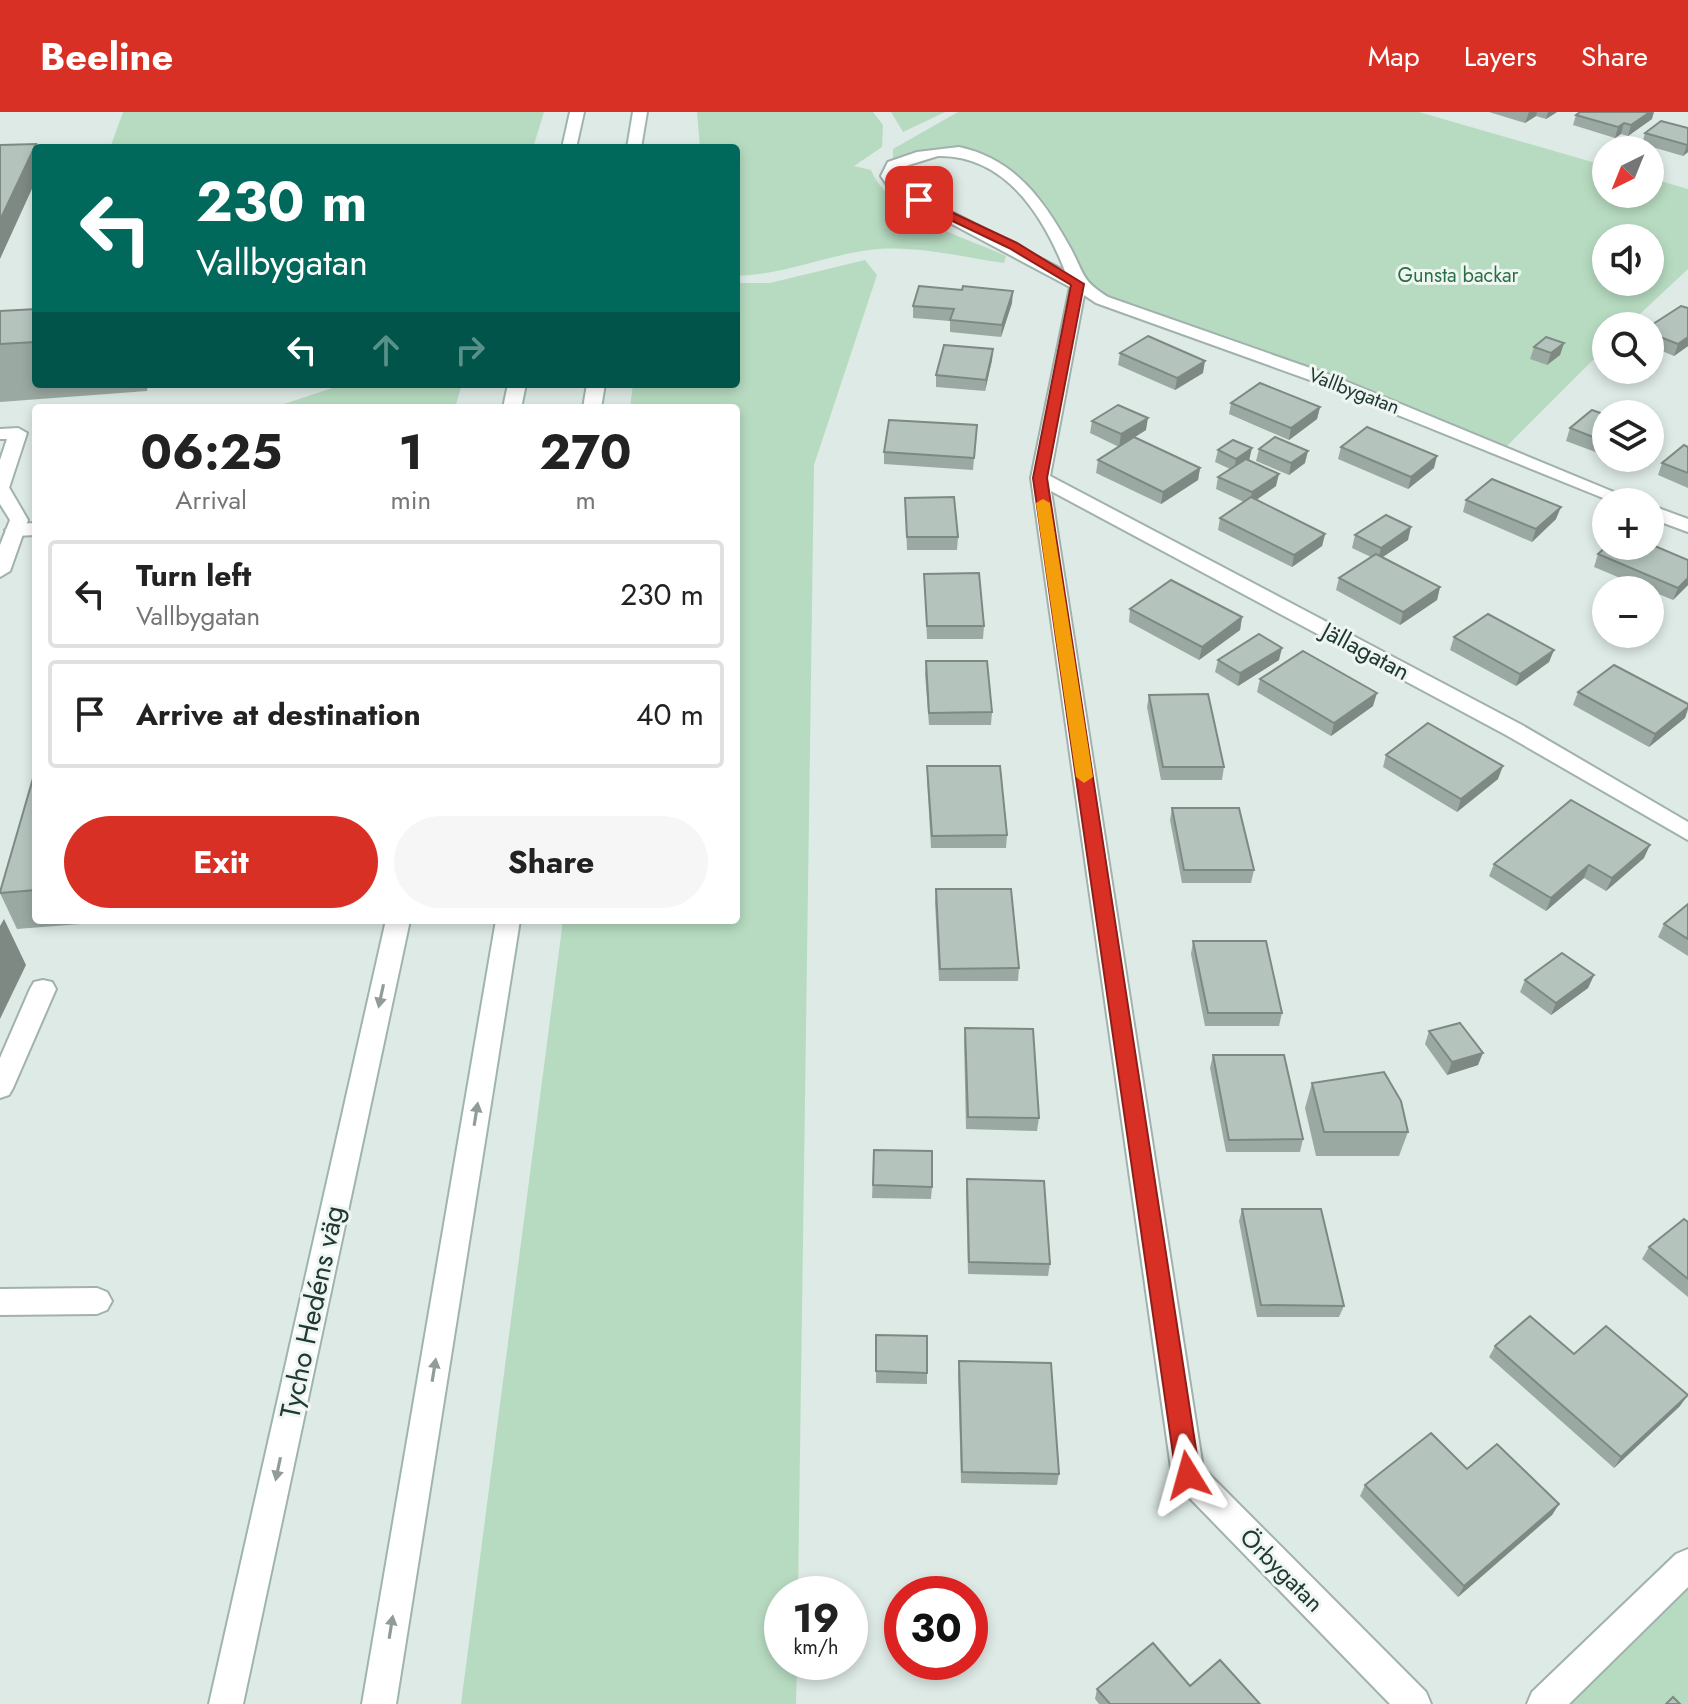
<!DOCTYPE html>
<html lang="en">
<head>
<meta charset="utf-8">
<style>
	body { margin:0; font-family:Jost,sans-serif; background:#f6f6f6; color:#222; height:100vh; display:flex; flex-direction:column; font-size:30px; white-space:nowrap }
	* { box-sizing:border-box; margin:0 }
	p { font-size:26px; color:#767676 }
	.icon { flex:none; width:44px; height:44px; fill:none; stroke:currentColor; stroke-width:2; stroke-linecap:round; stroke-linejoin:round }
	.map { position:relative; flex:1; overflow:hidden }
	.details { position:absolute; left:32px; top:292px; width:708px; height:520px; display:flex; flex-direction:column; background:#fff; border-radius:8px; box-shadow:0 4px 12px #0003 }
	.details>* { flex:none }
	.banner { position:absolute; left:32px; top:32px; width:708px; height:244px; border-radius:8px; box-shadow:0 4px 12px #0003; background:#00695c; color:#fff; overflow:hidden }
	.needle { width:52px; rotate:223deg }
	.tools { position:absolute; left:1592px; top:24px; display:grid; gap:16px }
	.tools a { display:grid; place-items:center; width:72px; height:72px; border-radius:50%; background:#fff; box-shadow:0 4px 12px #0003; font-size:40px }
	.speed { position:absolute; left:764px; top:1464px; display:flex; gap:16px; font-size:40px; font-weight:700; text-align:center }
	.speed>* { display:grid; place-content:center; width:104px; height:104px; border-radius:50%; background:#fff; box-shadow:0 4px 12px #0003; line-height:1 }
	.speed small { font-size:20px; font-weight:400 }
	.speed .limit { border:12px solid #d22; background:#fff; color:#111 }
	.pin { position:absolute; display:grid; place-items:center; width:68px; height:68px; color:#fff; margin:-34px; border-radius:16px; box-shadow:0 4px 12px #0006 }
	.me { position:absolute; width:88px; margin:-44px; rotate:352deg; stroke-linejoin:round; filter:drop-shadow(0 0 6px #0008) }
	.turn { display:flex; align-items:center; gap:28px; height:168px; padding:0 32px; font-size:36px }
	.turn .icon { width:104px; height:104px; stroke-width:2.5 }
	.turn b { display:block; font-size:56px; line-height:68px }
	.lanes { display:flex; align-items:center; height:76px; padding:0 32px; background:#0003; justify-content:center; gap:40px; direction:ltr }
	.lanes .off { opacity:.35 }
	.eta { display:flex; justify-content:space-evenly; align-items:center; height:136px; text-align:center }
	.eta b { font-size:48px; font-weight:700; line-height:56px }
	.action { display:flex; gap:16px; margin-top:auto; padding:16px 32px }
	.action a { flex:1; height:92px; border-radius:48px; background:#d93025; color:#fff; font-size:32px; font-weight:700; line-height:92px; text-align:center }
	.action a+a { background:#f6f6f6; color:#222 }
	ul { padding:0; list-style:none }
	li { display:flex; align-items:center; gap:24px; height:108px; margin:0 16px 12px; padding:0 16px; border:4px solid #e0e0e0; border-radius:8px }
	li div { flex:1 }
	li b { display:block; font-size:30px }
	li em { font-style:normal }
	header { display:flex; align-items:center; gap:48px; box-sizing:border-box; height:112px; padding:0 40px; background:#d93025; color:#fff }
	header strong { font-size:38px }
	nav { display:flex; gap:44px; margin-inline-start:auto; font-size:28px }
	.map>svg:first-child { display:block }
	.green { fill:#b7dbc1; fill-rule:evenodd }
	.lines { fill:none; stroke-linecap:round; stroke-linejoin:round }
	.lane-casing { stroke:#a1b1ac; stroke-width:4 }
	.street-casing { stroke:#a1b1ac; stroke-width:4 }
	.secondary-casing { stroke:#9eb5ac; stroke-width:4 }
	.lane { fill:#fff; fill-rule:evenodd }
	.street { fill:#fff; fill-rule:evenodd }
	.secondary { fill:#fff; fill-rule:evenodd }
	.wall { fill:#9ba9a3 }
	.shaded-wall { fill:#7e8984 }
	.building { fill:#b4c4bd; stroke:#7e8984; stroke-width:2 }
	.oneway { fill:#909c98 }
	.route { fill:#d93025; stroke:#8d1f18; stroke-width:2 }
	.slow { fill:#f59e0b }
	.labels { text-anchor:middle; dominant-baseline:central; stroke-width:6; stroke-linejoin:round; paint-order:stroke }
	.far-park-label { font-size:20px; fill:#2b6e45; stroke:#eff6f2 }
	.far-street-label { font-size:20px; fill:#203932; stroke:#eff6f2 }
	.street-label { font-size:24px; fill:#203932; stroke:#eff6f2 }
	.near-street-label { font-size:28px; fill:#203932; stroke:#eff6f2 }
</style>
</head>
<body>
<header>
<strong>Beeline</strong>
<nav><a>Map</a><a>Layers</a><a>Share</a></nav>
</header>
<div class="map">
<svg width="1688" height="1592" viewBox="0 0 1688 1592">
	<rect width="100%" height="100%" fill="#deeae5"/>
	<g class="green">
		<polygon points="123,0 544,0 533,36 110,36"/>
		<path d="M697,0H873L883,13L882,35L854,54L871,58C892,106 961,123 1006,144L1004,151C961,145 912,132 869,138C824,144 782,163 736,164V36H700Z"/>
		<polygon points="891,0 945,0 903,20"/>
		<path d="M958,0H1419L1606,54V82H1650V66L1688,77V157L1627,214H1606V235L1502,339L1102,188L1078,172L1069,142L1002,53L948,37L893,53V37ZM1606,126H1650V170H1606Z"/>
		<polygon points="865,148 877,163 814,353 798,1482 782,1482 782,1550 797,1550 796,1592 461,1592 563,808 736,808 736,296 630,296 633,272 736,272 736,171 770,171"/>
		<polygon points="344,272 462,272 455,296 272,296"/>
		<polygon points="1688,1453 1688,1592 1544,1592"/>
	</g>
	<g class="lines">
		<defs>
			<g id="lane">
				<polygon points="18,316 27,321 9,376 0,382 0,348 7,327 0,327 0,317"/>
				<polygon points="36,411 36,423 15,424 5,418 15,412"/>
				<polygon points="43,868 52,870 56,877 13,976 9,983 0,986 0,946 30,877 34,870"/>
				<polygon points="97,1176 107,1180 112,1189 107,1198 97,1202 0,1203 0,1177"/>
			</g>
			<g id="street">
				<path d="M959,35C1015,47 1044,88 1071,137C1085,163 1081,168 1108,185L1333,264L1638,390H1613L1321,272L1096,191L1084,183L1050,364L1522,613L1688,710V728L1506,623L1051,379L1203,1356L1426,1580L1431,1592H1390L1177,1373L1172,1363L1031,366L1070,175L892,80L881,64L888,50L917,40ZM938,44C1005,43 1043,103 1065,159L902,74L895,64L899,56Z"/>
				<polygon points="0,370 7,372 28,408 10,459 0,465 0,433 10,408 0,392"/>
				<polygon points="1650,393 1688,407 1688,420 1650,406"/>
				<polygon points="1688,1437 1688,1475 1569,1592 1527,1592 1532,1580 1676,1442"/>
			</g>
			<g id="secondary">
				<polygon points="570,0 584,0 576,36 562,36"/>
				<polygon points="633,0 647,0 641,36 627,36"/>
				<polygon points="508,272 526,272 521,296 503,296"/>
				<polygon points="587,272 605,272 601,296 583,296"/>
				<polygon points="386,808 410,808 243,1592 209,1592"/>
				<polygon points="496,808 520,808 396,1592 362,1592"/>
			</g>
		</defs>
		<use href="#lane" class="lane-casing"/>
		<use href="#street" class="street-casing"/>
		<use href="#secondary" class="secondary-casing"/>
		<use href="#lane" class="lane"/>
		<use href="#street" class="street"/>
		<use href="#secondary" class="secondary"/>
	</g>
	<g class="wall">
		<polygon points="1489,0 1557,0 1546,7 1536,4 1525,11"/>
		<polygon points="1576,3 1652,7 1628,24 1621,22 1615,26 1573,13"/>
		<polygon points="1688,16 1688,40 1683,44 1642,32 1645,21"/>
		<polygon points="1012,191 1001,225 950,220 950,209 913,206 913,194"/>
		<polygon points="1688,196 1688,234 1674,244 1650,234 1650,214"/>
		<polygon points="36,197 36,272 148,272 147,279 0,290 0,199"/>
		<polygon points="1564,231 1560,243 1547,253 1530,247 1534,235"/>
		<polygon points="993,237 992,248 985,279 936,275 936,263"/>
		<polygon points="1120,241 1203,261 1175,278 1118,253"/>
		<polygon points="1231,291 1320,295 1317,307 1289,328 1229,302"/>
		<polygon points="1606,303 1606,344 1566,329 1570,316"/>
		<polygon points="1092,309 1146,318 1119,335 1090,321"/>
		<polygon points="977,313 973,358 884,352 884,340"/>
		<polygon points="1341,335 1434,356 1408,377 1338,347"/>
		<polygon points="1688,335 1688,376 1658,363 1662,351"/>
		<polygon points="1259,337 1305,351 1289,363 1256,349"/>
		<polygon points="1218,338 1249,348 1276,374 1256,388 1325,422 1322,434 1292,455 1218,418 1220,406 1244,390 1216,377 1218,365 1230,357 1215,350"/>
		<polygon points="1611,346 1628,346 1623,351"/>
		<polygon points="1098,348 1200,356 1198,368 1161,392 1096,361"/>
		<polygon points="905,386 958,425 957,438 907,438"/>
		<polygon points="1466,388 1556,407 1532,430 1463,400"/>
		<polygon points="1355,423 1408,428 1383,445 1440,475 1437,488 1400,513 1336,478 1339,466 1371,445 1352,436"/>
		<polygon points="1598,442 1688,448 1688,473 1673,488 1594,455"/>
		<polygon points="924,462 984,514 983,527 927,527"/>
		<polygon points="1130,497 1242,505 1240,518 1199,548 1129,510"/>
		<polygon points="1454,525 1554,538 1549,550 1516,574 1450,538"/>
		<polygon points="1218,548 1279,548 1238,574 1215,560"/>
		<polygon points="926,549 992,600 991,613 929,613 925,562"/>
		<polygon points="1260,567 1373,594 1331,624 1257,580"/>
		<polygon points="1578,580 1688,592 1688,598 1685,606 1649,635 1573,593"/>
		<polygon points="1149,583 1224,655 1222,668 1161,668 1147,595"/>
		<polygon points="1386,643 1498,667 1457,700 1383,655"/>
		<polygon points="927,654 1007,723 1006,736 931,736 927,667"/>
		<polygon points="36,656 36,808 118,809 17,817 0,781"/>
		<polygon points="1172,696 1254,758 1251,771 1182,771 1170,708"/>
		<polygon points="1644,746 1606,779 1584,766 1546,799 1489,764 1494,752"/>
		<polygon points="936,777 1019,856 1018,869 939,869 935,790"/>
		<polygon points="1688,792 1688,844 1658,825 1664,812"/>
		<polygon points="1193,829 1282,901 1279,914 1205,914 1191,842"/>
		<polygon points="1594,863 1588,876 1551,903 1520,880 1525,868"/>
		<polygon points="965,916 1039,1006 1037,1019 966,1017 964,929"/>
		<polygon points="1429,919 1478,953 1447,963 1425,932"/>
		<polygon points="1213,943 1303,1027 1300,1040 1226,1040 1210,956"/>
		<polygon points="1312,971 1408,1020 1399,1044 1316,1044 1305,996"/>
		<polygon points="874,1038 932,1075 931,1087 872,1086"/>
		<polygon points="967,1067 1050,1152 1048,1164 968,1162 966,1079"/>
		<polygon points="1242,1097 1344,1194 1339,1205 1257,1205 1239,1109"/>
		<polygon points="1688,1110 1688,1185 1642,1147 1649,1135"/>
		<polygon points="876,1223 927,1261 927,1272 876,1271"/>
		<polygon points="1495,1234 1574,1242 1680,1294 1614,1356 1489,1245"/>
		<polygon points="959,1249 1059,1362 1057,1373 961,1371 958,1261"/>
		<polygon points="1467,1357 1559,1392 1552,1403 1458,1485 1360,1384 1365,1373"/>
		<polygon points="1190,1574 1260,1592 1099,1592 1095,1587 1097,1577"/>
	</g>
	<g class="shaded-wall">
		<polygon points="1529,0 1537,0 1536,4 1525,11"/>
		<polygon points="1548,0 1557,0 1546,7"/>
		<polygon points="1650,0 1654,0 1652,7 1628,24 1631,13"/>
		<polygon points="1624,11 1621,22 1615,26 1618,15"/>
		<polygon points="36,32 37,36 36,36 36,68 0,147 0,108"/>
		<polygon points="1688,32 1688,40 1683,44 1687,33"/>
		<polygon points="1013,179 1012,191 1001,225 1002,213"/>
		<polygon points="1688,225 1688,234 1674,244 1678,232"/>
		<polygon points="1564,231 1560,243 1547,253 1551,241"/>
		<polygon points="993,237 992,248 985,279 986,268"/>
		<polygon points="1205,249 1203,261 1175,278 1177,266"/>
		<polygon points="1320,295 1317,307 1289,328 1291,316"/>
		<polygon points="1148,306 1146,318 1119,335 1121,322"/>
		<polygon points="1252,336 1249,349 1234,359 1236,347"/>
		<polygon points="1308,339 1305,351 1289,363 1291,351"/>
		<polygon points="1437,344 1434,356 1408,377 1411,365"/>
		<polygon points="1200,356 1198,368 1161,392 1163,380"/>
		<polygon points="1279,362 1276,374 1249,393 1252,380"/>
		<polygon points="1561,395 1556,407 1532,430 1536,417"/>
		<polygon points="1411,415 1408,428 1378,448 1381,436"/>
		<polygon points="1325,422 1322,434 1292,455 1294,443"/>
		<polygon points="1688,466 1688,473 1673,488 1678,476"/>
		<polygon points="1440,475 1437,488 1400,513 1403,500"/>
		<polygon points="1242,505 1240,518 1199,548 1202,535"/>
		<polygon points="1282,536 1279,548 1238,574 1240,561"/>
		<polygon points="1554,538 1549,550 1516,574 1520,562"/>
		<polygon points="1377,581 1373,594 1331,624 1334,611"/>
		<polygon points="1688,595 1685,606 1649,635 1655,622"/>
		<polygon points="1503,654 1498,667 1457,700 1461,687"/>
		<polygon points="1650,733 1644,746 1606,779 1612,766"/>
		<polygon points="1589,753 1584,766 1546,799 1551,786"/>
		<polygon points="4,807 26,853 0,907 0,814"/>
		<polygon points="1594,863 1588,876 1551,903 1556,891"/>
		<polygon points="1483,941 1478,953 1447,963 1452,950"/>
		<polygon points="1688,1283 1680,1294 1614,1356 1621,1345"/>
		<polygon points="1559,1392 1552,1403 1458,1485 1464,1474"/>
	</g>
	<g class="building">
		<polygon points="1580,0 1650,0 1631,13 1624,11 1618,15 1576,3"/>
		<polygon points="1661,9 1688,16 1688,32 1687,33 1645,21"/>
		<polygon points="36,32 0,108 0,33"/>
		<polygon points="919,174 962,178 963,174 1013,179 1002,213 950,208 954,197 913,194"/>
		<polygon points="1681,194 1688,196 1688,225 1678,232 1650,221 1650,214"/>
		<polygon points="36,197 36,230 0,232 0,199"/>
		<polygon points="1148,224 1205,249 1177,266 1120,241"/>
		<polygon points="1546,225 1564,231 1551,241 1534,235"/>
		<polygon points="944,233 993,237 986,268 936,263"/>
		<polygon points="1260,271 1320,295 1291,316 1231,291"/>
		<polygon points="1118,293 1148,306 1121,322 1092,309"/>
		<polygon points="1592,298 1606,303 1606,330 1570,316"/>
		<polygon points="889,308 977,313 974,346 884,340"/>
		<polygon points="1367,315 1437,344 1411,365 1341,335"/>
		<polygon points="1134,325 1200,356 1163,380 1098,348"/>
		<polygon points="1275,325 1308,339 1291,351 1259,337"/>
		<polygon points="1233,328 1252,336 1236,347 1218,338"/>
		<polygon points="1684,333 1688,335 1688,361 1662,351"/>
		<polygon points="1246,347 1279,362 1252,380 1218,365"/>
		<polygon points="1492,367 1561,395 1536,417 1466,388"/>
		<polygon points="954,385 958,425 907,425 905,386"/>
		<polygon points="1251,385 1325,422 1294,443 1220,406"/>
		<polygon points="1386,403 1411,415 1381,436 1355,423"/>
		<polygon points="1650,432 1688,448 1688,466 1678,476 1598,442 1607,434 1650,434"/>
		<polygon points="1376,442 1440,475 1403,500 1339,466"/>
		<polygon points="979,461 984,514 927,514 924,462"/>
		<polygon points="1171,468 1242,505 1202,535 1130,497"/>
		<polygon points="1488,502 1554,538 1520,562 1454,525"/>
		<polygon points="1259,522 1282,536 1240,561 1218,548"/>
		<polygon points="1303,539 1377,581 1334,611 1260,567"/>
		<polygon points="926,549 987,549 992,600 929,601"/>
		<polygon points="1614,553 1688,592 1688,595 1655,622 1578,580"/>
		<polygon points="1208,582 1224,655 1163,655 1149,583"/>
		<polygon points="1428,611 1503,654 1461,687 1386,643"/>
		<polygon points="927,654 1000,654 1007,723 932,724"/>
		<polygon points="36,656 36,778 0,781 0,780"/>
		<polygon points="1571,688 1650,733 1612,766 1589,753 1551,786 1494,752"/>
		<polygon points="1172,696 1239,696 1254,758 1184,758"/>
		<polygon points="936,777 1011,777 1019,856 940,857"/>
		<polygon points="1688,792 1688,827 1664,812"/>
		<polygon points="1193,829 1266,829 1282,901 1208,901"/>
		<polygon points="1562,841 1594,863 1556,891 1525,868"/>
		<polygon points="1460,911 1483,941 1452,950 1429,919"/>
		<polygon points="965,916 1033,917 1039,1006 968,1005"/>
		<polygon points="1213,943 1284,943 1303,1027 1229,1028"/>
		<polygon points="1384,960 1401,989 1408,1020 1324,1020 1312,971"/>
		<polygon points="874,1038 932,1039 932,1075 873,1073"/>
		<polygon points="967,1067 1044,1069 1050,1152 969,1150"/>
		<polygon points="1242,1097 1321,1097 1344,1194 1261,1193"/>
		<polygon points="1684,1107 1688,1110 1688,1167 1649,1135"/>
		<polygon points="1530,1204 1574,1242 1606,1214 1688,1283 1621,1345 1495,1234"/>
		<polygon points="876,1223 927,1224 927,1261 876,1259"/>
		<polygon points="959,1249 1051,1251 1059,1362 962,1360"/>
		<polygon points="1431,1321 1467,1357 1497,1332 1559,1392 1464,1474 1365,1373"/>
		<polygon points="1153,1531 1190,1574 1220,1548 1260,1592 1110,1592 1097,1577"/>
		<polygon points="1673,1585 1680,1592 1666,1592"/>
	</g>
	<defs><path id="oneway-solid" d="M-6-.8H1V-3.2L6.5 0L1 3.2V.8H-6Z" transform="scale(2)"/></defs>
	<g class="oneway">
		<use href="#oneway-solid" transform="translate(381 884) rotate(102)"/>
		<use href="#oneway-solid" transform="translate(476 1002) rotate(-81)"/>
		<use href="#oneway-solid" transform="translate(434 1258) rotate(-81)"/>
		<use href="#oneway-solid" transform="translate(278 1357) rotate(102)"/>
		<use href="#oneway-solid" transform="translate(391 1515) rotate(-81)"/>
	</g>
	<polygon class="route" points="919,85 1017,131 1084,172 1047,366 1200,1363 1196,1371 1188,1374 1180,1371 1176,1363 1033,366 1071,173 1009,136 915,91"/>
	<polygon class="slow" points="1043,387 1050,391 1093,665 1084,671 1076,665 1036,391"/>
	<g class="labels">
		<g class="far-park-label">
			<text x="1458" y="163">Gunsta backar</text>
		</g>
		<g class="far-street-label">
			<text transform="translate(1354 279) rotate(21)">Vallbygatan</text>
		</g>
		<g class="street-label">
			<text transform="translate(1366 539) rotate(28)">Jällagatan</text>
			<text transform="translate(1282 1458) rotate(45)">Örbygatan</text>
		</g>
		<g class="near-street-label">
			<text transform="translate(312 1200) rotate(-78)">Tycho Hedéns väg</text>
		</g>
	</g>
</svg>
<div class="tools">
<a><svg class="needle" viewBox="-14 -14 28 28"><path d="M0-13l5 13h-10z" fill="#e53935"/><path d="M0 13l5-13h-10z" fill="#767676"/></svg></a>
<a><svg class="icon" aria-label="sound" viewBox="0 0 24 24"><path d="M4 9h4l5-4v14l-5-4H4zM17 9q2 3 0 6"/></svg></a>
<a><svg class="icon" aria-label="search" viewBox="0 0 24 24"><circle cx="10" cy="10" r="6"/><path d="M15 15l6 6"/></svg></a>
<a><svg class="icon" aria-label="layers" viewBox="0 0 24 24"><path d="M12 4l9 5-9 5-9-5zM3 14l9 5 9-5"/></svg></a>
<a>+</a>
<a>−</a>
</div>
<div class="speed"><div>19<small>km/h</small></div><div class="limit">30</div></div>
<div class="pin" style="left:919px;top:88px;background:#d93025"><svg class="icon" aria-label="arrive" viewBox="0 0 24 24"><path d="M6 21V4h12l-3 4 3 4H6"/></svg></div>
<svg class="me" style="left:1188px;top:1363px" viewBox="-20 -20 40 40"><path d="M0-17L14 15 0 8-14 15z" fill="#d93025" stroke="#fff" stroke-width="4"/></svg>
<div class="banner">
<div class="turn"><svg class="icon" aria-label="left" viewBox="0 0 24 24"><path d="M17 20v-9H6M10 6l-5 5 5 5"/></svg><div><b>230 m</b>Vallbygatan</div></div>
<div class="lanes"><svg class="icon" aria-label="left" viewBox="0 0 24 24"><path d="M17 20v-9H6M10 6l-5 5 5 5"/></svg><svg class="icon off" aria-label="ahead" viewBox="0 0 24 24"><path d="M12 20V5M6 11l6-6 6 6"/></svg><svg class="icon off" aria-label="right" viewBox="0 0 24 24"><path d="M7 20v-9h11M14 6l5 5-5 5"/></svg></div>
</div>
<section class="details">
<div class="eta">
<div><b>06:25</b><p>Arrival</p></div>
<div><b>1</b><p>min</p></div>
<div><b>270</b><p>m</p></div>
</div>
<ul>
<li><svg class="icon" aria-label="left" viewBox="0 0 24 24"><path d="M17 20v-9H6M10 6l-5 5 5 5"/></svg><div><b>Turn left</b><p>Vallbygatan</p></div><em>230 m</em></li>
<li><svg class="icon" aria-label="arrive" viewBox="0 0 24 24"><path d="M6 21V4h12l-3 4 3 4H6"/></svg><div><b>Arrive at destination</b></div><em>40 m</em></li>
</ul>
<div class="action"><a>Exit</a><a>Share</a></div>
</section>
</div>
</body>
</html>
